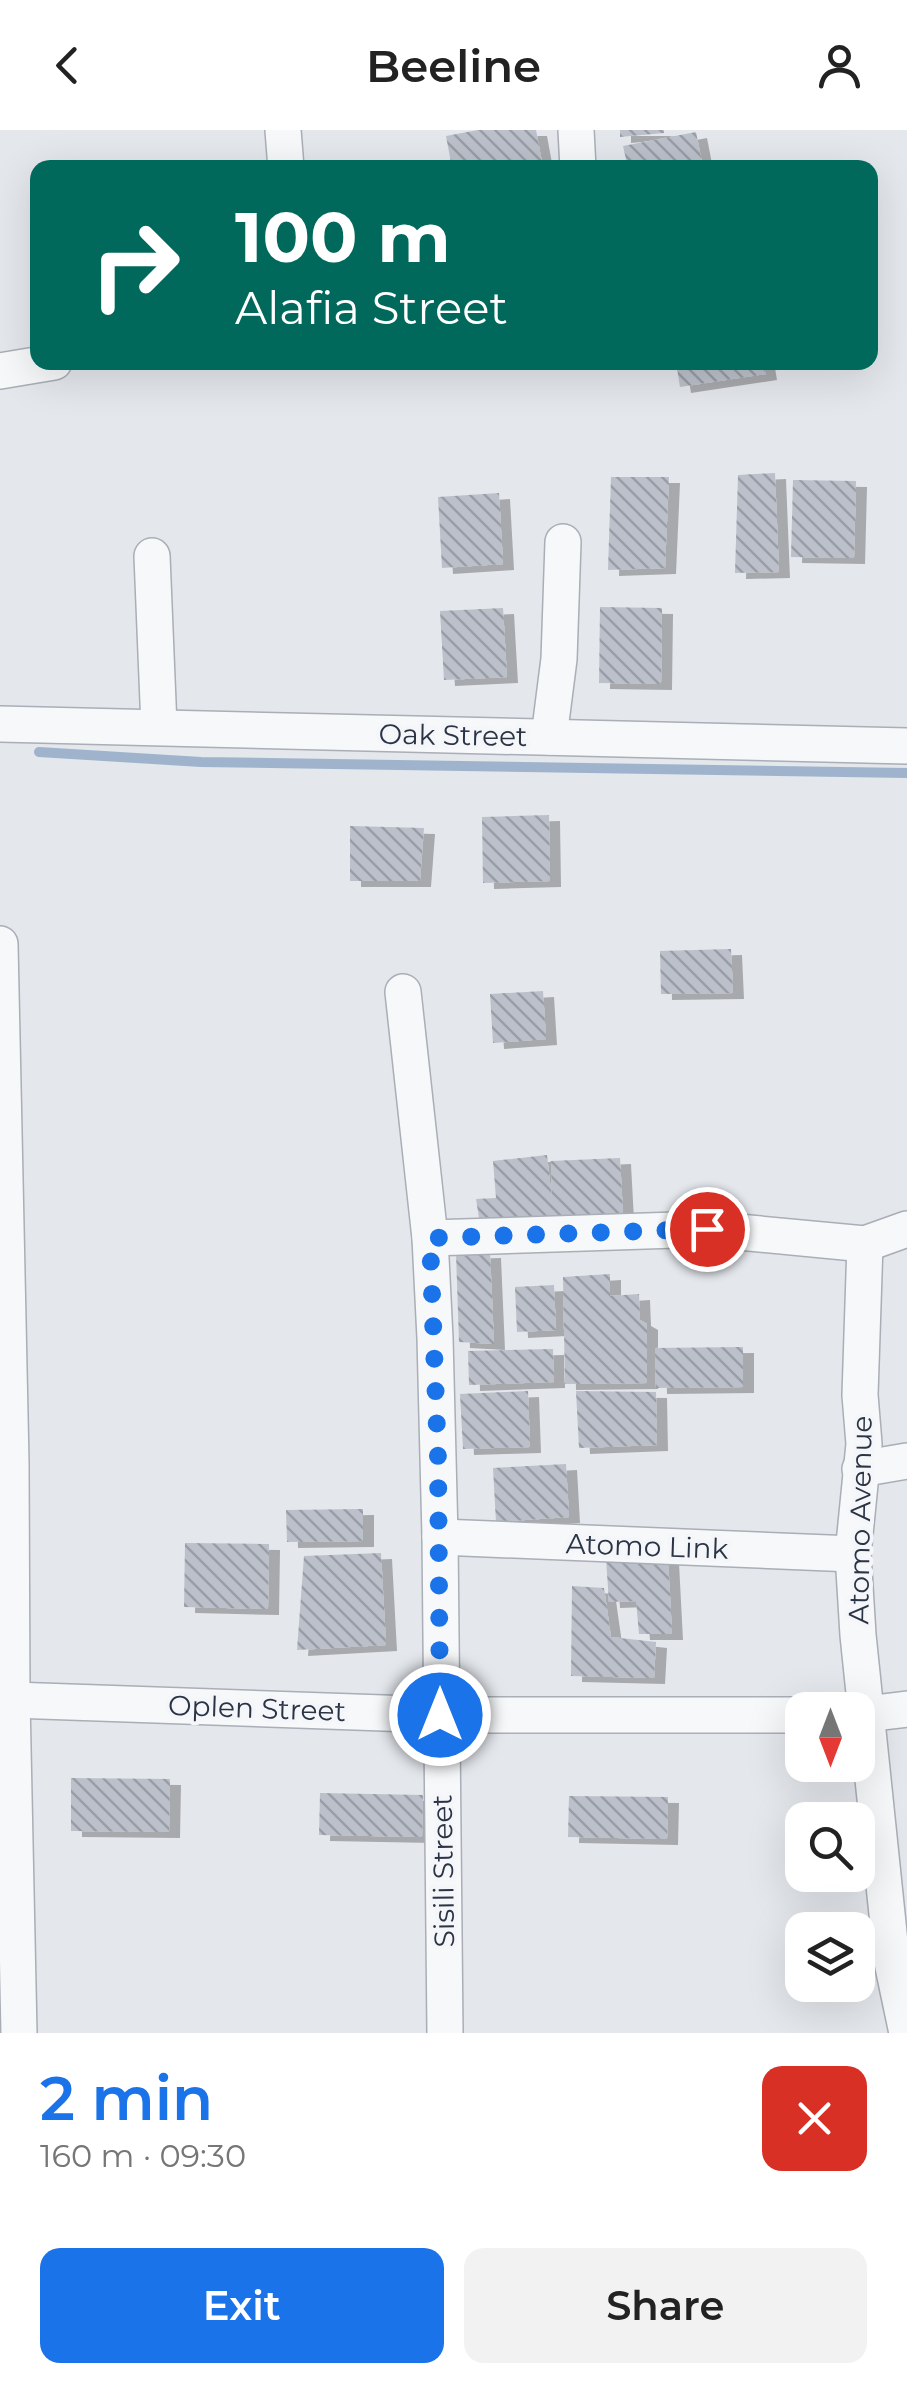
<!DOCTYPE html>
<html lang="en">
<head>
<meta charset="utf-8">
<style>
	body { margin:0; font-family:Montserrat,sans-serif; background:#f2f2f2; color:#222; height:100vh; display:flex; flex-direction:column; font-size:38px; white-space:nowrap }
	* { box-sizing:border-box; margin:0 }
	p { font-size:32px; color:#767676 }
	.icon { flex:none; width:55px; height:55px; fill:none; stroke:currentColor; stroke-width:2; stroke-linecap:round; stroke-linejoin:round }
	.map { position:relative; height:1903px; overflow:hidden }
	.panel { display:flex; flex-direction:column; background:#fff; flex:1 }
	.panel>* { flex:none }
	.guide { position:absolute; left:30px; top:30px; width:848px; height:210px; border-radius:20px; box-shadow:0 10px 40px #0002; background:#00695c; color:#fff; overflow:hidden }
	.needle { width:65px; rotate:180deg }
	.fabs { position:absolute; left:785px; top:1562px; display:grid; gap:20px }
	.fabs a { display:grid; place-items:center; width:90px; height:90px; border-radius:20px; background:#fff; box-shadow:0 10px 40px #0002; font-size:50px }
	.pin { position:absolute; display:grid; place-items:center; width:85px; height:85px; color:#fff; margin:-42px; border:5px solid #fff; border-radius:50%; box-shadow:0 2px 10px #0007 }
	.me { position:absolute; width:110px; margin:-55px; rotate:0deg; stroke-linejoin:round; filter:drop-shadow(0 0 8px #0008) }
	.turn { display:flex; align-items:center; gap:35px; height:210px; padding:0 40px; font-size:45px }
	.turn .icon { width:130px; height:130px; stroke-width:2.5 }
	.turn b { display:block; font-size:70px; line-height:85px }
	.round { display:grid; place-items:center; flex:none; width:105px; height:105px; border-radius:20px; background:#f2f2f2 }
	.headline { display:flex; align-items:center; justify-content:space-between; height:170px; padding:0 40px }
	h1 { font-size:60px; font-weight:600; line-height:75px; color:#1a73e8 }
	.cta { display:flex; gap:20px; margin-top:auto; padding:20px 40px }
	.cta a { flex:1; height:115px; border-radius:20px; background:#1a73e8; color:#fff; font-size:40px; font-weight:600; line-height:115px; text-align:center }
	.cta a+a { background:#f2f2f2; color:#222 }
	header { display:flex; justify-content:space-between; align-items:center; height:130px; padding:0 40px; background:#fff; font-size:45px; font-weight:600 }
	.map>svg:first-child { display:block }
	.lines { fill:none; stroke-linecap:round; stroke-linejoin:round }
	.stream { stroke:#9fb4cc; stroke-width:10 }
	.building { fill:url(#building-back-hatch); filter:url(#shadow) }
	.minor-casing { stroke:#a9aeb7; stroke-width:38 }
	.minor { stroke:#f7f8fa; stroke-width:35 }
	.route { stroke:#1a73e8; stroke-width:18; stroke-dasharray:0 32.4 }
	.labels { text-anchor:middle; dominant-baseline:central; stroke-width:8; stroke-linejoin:round; paint-order:stroke }
	.street-label { font-size:28px; fill:#2b3445; stroke:#f4f6f9 }
</style>
</head>
<body>
<header><svg class="icon" aria-label="back" viewBox="0 0 24 24"><path d="M15 5l-7 7 7 7"/></svg>Beeline<svg class="icon" aria-label="person" viewBox="0 0 24 24"><circle cx="12" cy="8" r="4"/><path d="M4 21q1-7 8-7t8 7"/></svg></header>
<div class="map">
<svg width="907" height="1903" viewBox="0 0 907 1903">
	<defs>
		<pattern id="building-back-hatch" width="6" height="6" patternUnits="userSpaceOnUse" patternTransform="scale(2.5)"><rect width="6" height="6" fill="#bbc0ca"/><path d="M-1 5l2 2M0 0l6 6M5-1l2 2" fill="none" stroke="#989da6"/></pattern>
		<filter id="shadow"><feDropShadow dx="11" dy="6" stdDeviation="0" flood-color="#0004"/></filter>
	</defs>
	<rect width="100%" height="100%" fill="#e4e7ec"/>
	<g class="lines">
		<polyline class="stream" points="39,622 201,632 907,643"/>
	</g>
	<g class="building">
		<polygon points="478,0 536,0 543,38 452,38 446,6"/>
		<polygon points="620,0 664,0 664,3 620,7"/>
		<polygon points="696,2 703,38 628,38 623,16"/>
		<polygon points="676,232 764,232 766,244 680,257"/>
		<polygon points="775,343 779,442 735,443 738,345"/>
		<polygon points="611,347 669,347 665,438 608,440"/>
		<polygon points="793,350 856,351 854,428 791,427"/>
		<polygon points="499,363 503,434 442,438 438,367"/>
		<polygon points="600,477 662,478 661,554 599,553"/>
		<polygon points="503,478 507,547 444,550 440,481"/>
		<polygon points="549,685 550,751 483,753 482,687"/>
		<polygon points="350,696 424,698 420,751 350,751"/>
		<polygon points="731,819 733,863 661,864 660,821"/>
		<polygon points="543,861 546,909 493,913 490,864"/>
		<polygon points="547,1025 552,1071 551,1031 620,1028 623,1084 480,1094 476,1069 496,1068 493,1031"/>
		<polygon points="490,1122 494,1214 459,1212 456,1123"/>
		<polygon points="610,1144 610,1166 639,1164 640,1190 647,1194 647,1253 565,1254 563,1147"/>
		<polygon points="554,1155 556,1200 517,1202 515,1157"/>
		<polygon points="743,1217 743,1257 656,1258 655,1218"/>
		<polygon points="553,1219 554,1252 469,1255 468,1221"/>
		<polygon points="528,1261 530,1317 463,1319 460,1264"/>
		<polygon points="576,1261 656,1262 657,1315 579,1318"/>
		<polygon points="566,1334 569,1387 496,1392 493,1338"/>
		<polygon points="363,1379 363,1411 287,1412 286,1380"/>
		<polygon points="185,1413 269,1414 268,1479 184,1477"/>
		<polygon points="381,1423 386,1515 297,1520 304,1426"/>
		<polygon points="668,1427 672,1504 639,1504 636,1471 609,1472 606,1429"/>
		<polygon points="572,1456 604,1458 611,1507 656,1512 654,1548 571,1546"/>
		<polygon points="71,1648 170,1649 169,1702 71,1701"/>
		<polygon points="320,1663 423,1665 422,1707 319,1705"/>
		<polygon points="569,1666 668,1667 667,1709 568,1707"/>
	</g>
	<g class="lines">
		<defs>
			<g id="minor">
				<polyline points="283,0 286,38"/>
				<polyline points="576,0 578,38"/>
				<polyline points="0,241 54,232"/>
				<polyline points="152,426 159,597"/>
				<polyline points="0,594 907,616"/>
				<polyline points="549,607 559,529 563,412"/>
				<polyline points="0,814 11,1332 12,1570 19,1903"/>
				<polyline points="403,862 430,1108 435,1208 440,1407 445,1903"/>
				<polyline points="430,1108 707,1099 865,1114 907,1099"/>
				<polyline points="865,1114 860,1265 864,1314 853,1424 858,1505 892,1832 907,1903"/>
				<polyline points="860,1339 907,1331"/>
				<polyline points="440,1407 853,1424"/>
				<polyline points="12,1570 441,1585 802,1585"/>
				<polyline points="858,1585 907,1579"/>
			</g>
		</defs>
		<use href="#minor" class="minor-casing"/>
		<use href="#minor" class="minor"/>
	</g>
	<g class="lines">
		<polyline class="route" points="440,1585 438,1328 430,1108 707,1099"/>
	</g>
	<g class="labels">
		<g class="street-label">
			<text transform="translate(453 605) rotate(1)">Oak Street</text>
			<text transform="translate(860 1390) rotate(-89)">Atomo Avenue</text>
			<text transform="translate(647 1416) rotate(2)">Atomo Link</text>
			<text transform="translate(257 1578) rotate(2)">Oplen Street</text>
			<text transform="translate(443 1741) rotate(-91)">Sisili Street</text>
		</g>
	</g>
</svg>
<div class="fabs">
<a><svg class="needle" viewBox="-14 -14 28 28"><path d="M0-13l5 13h-10z" fill="#e53935"/><path d="M0 13l5-13h-10z" fill="#767676"/></svg></a>
<a><svg class="icon" aria-label="search" viewBox="0 0 24 24"><circle cx="10" cy="10" r="6"/><path d="M15 15l6 6"/></svg></a>
<a><svg class="icon" aria-label="layers" viewBox="0 0 24 24"><path d="M12 4l9 5-9 5-9-5zM3 14l9 5 9-5"/></svg></a>
</div>
<div class="pin" style="left:707px;top:1099px;background:#d93025"><svg class="icon" aria-label="arrive" viewBox="0 0 24 24"><path d="M6 21V4h12l-3 4 3 4H6"/></svg></div>
<svg class="me" style="left:440px;top:1585px" viewBox="-20 -20 40 40"><circle r="17" fill="#1a73e8" stroke="#fff" stroke-width="3"/><path d="M0-11L8 9 0 5-8 9z" fill="#fff"/></svg>
<div class="guide">
<div class="turn"><svg class="icon" aria-label="right" viewBox="0 0 24 24"><path d="M7 20v-9h11M14 6l5 5-5 5"/></svg><div><b>100 m</b>Alafia Street</div></div>
</div>
</div>
<section class="panel">
<div class="headline"><div><h1>2 min</h1><p>160 m · 09:30</p></div><a class="round" style="background:#d93025;color:#fff"><svg class="icon" aria-label="close" viewBox="0 0 24 24"><path d="M6 6l12 12M18 6L6 18"/></svg></a></div>
<div class="cta"><a>Exit</a><a>Share</a></div>
</section>
</body>
</html>
